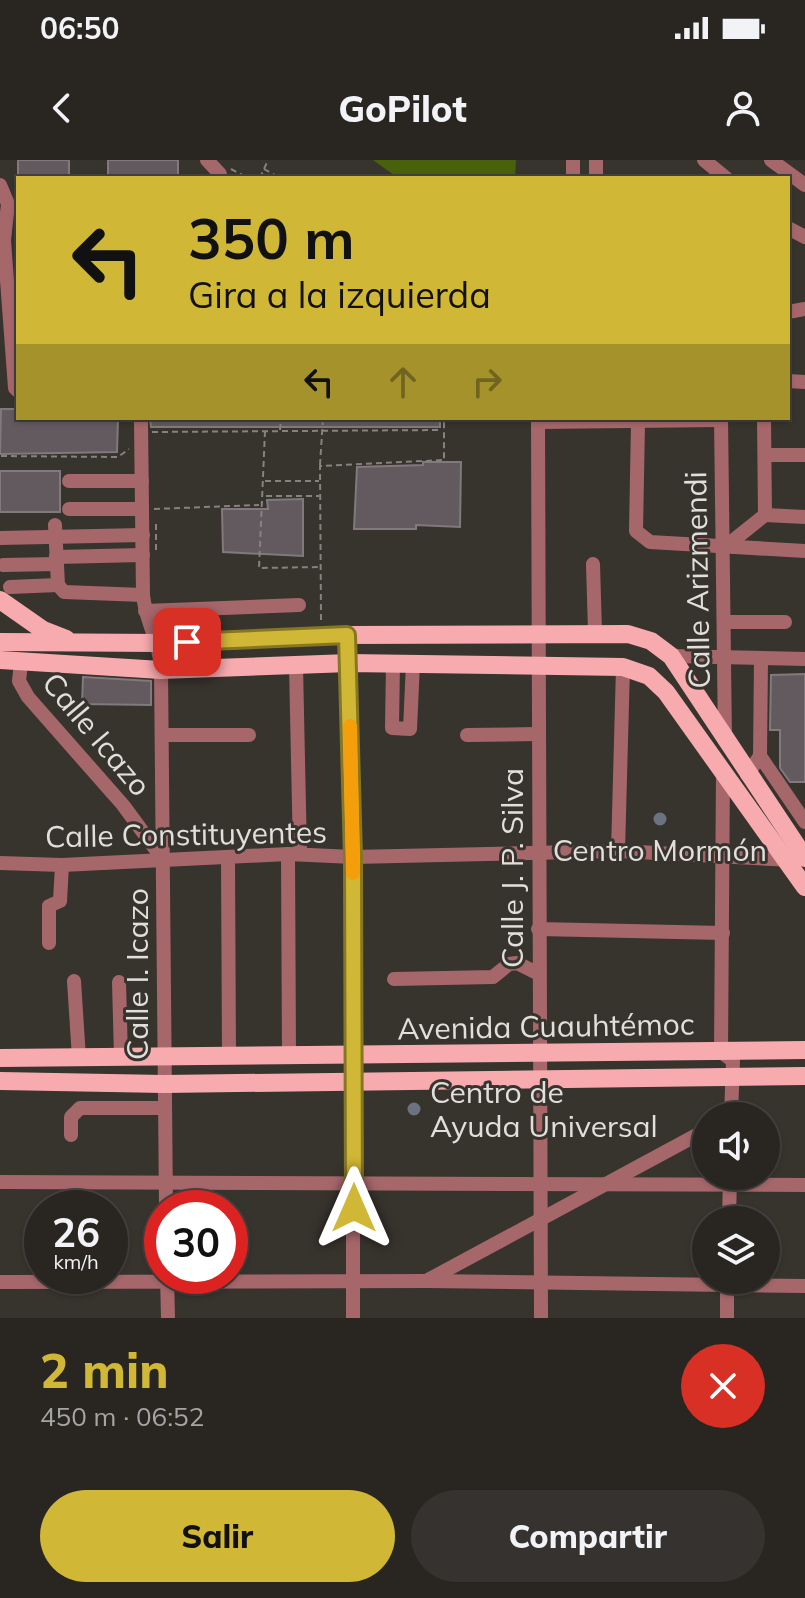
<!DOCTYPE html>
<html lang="es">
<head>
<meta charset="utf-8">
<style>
	body { margin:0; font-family:Mulish,sans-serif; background:#35322f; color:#f1f3f6; height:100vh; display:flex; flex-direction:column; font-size:30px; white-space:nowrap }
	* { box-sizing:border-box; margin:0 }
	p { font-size:26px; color:#a5a5a5 }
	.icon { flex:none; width:44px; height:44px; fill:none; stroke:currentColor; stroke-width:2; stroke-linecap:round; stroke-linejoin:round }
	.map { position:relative; height:1158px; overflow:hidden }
	.sheet { display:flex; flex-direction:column; background:#292622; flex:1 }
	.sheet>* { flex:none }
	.guide { position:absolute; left:16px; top:16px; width:774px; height:244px; border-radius:0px; box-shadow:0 2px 6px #0004,0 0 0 2px #454340; background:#d0b736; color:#111; overflow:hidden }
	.buttons { position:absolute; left:692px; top:942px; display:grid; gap:16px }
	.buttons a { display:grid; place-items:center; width:88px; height:88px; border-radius:50%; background:#292622; box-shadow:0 2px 6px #0004,0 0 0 2px #454340; font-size:40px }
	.speed { position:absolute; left:24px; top:1030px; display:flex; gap:16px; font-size:40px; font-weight:700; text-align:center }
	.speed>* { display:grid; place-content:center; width:104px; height:104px; border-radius:50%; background:#292622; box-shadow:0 2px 6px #0004,0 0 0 2px #454340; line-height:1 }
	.speed small { font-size:20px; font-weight:400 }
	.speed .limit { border:12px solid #d22; background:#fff; color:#111 }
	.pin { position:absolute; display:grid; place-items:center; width:68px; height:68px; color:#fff; margin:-34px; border-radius:16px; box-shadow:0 4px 12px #0006 }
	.me { position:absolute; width:88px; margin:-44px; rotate:0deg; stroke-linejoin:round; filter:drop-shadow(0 0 6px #0008) }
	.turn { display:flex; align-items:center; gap:28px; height:168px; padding:0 40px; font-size:36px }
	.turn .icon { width:104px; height:104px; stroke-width:2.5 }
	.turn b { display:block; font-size:56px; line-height:68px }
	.lanes { display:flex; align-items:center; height:76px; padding:0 40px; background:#0003; justify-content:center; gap:40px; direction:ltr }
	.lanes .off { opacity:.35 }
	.round { display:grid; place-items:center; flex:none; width:84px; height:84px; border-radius:42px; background:#35322f }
	.summary { display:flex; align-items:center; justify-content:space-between; height:136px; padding:0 40px }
	h1 { font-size:48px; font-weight:800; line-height:60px; color:#d0b736 }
	.action { display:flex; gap:16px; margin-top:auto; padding:16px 40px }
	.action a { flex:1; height:92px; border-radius:48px; background:#d0b736; color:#111; font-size:32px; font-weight:800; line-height:92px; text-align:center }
	.action a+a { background:#35322f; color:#f1f3f6 }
	.status { display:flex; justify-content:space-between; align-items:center; height:56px; padding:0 40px; background:#292622; direction:ltr }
	.status svg { height:22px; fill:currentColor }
	header { display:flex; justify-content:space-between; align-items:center; height:104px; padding:0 40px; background:#292622; font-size:36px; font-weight:800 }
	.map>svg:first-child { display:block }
	.green { fill:#48610a }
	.building { fill:#625a5e; stroke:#81797e; stroke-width:2 }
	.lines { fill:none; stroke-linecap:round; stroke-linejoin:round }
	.path { stroke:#86837e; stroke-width:2; stroke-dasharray:6 4; stroke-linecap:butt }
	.minor { stroke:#a6676b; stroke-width:14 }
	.major { stroke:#f8abaf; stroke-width:18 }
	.route-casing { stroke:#877723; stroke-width:20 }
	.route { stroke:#d0b736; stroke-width:14 }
	.slow { stroke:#f59e0b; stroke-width:14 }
	.worship-dot { fill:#6b7280; stroke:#37332d; stroke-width:3 }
	.labels { text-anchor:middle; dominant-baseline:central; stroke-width:6; stroke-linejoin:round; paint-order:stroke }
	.street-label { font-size:30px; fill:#e1dedb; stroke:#37332d }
	.poi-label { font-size:30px; fill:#e1dedb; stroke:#37332d }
</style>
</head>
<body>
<div class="status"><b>06:50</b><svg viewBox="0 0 49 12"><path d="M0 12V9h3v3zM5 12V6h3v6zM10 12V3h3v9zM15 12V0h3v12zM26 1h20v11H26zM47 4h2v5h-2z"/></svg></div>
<header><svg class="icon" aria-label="back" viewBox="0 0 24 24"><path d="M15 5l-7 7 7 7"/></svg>GoPilot<svg class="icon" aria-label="person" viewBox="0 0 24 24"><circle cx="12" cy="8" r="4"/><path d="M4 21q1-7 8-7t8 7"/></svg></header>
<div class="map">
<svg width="805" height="1158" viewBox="0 0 805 1158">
	<rect width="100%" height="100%" fill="#37332d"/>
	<polygon class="green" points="373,0 516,0 515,18 398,18"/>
	<g class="building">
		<rect x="18" y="0" width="51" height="18"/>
		<rect x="108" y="0" width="70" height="18"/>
		<polygon points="1,249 18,249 18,258 118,258 117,292 0,294"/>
		<polygon points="150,258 440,258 440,267 151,267"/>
		<polygon points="423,302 461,302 460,367 416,365 416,369 354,369 357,307 423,305"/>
		<rect x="0" y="311" width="60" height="41"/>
		<polygon points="303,339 303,396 223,392 222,349 268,349 267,340"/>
		<polygon points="805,514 805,622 790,622 780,608 780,570 770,570 771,515"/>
		<polygon points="83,517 151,521 151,545 82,544"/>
	</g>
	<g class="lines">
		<g class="path">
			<polyline points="231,9 248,18"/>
			<polyline points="264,9 280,18"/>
			<polyline points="260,18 268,0"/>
			<polyline points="500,258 526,261"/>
			<polyline points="280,270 281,258"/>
			<polyline points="265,271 259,408 321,407"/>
			<polyline points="152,272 442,270"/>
			<polyline points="1,296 118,297 129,289"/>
			<polyline points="320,305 323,258"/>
			<polyline points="265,321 319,321"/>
			<polyline points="266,336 319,336"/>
			<polyline points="154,349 259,345"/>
			<polyline points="156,364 156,390"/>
			<polyline points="321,460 320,306 444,300 444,258"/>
		</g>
		<g class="minor">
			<polyline points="207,0 220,14"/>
			<polyline points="596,0 596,18"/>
			<polyline points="704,0 726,18"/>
			<polyline points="771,0 805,25"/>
			<polyline points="573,18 573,0"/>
			<polyline points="0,25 8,44 4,80 15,228 18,231"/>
			<polyline points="788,68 805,77"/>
			<polyline points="788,152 805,149"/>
			<polyline points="788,221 805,222"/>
			<polyline points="538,258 541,1158"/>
			<polyline points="721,258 725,581"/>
			<polyline points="764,258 765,355"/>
			<path d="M141,262L143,435C146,464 159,477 161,510L166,1048"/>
			<polyline points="538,262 721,260"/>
			<polyline points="638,263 636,371 650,382 805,391"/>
			<polyline points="765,295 805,295"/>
			<polyline points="69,321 142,321"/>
			<polyline points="69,349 142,349"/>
			<polyline points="765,355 805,357"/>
			<polyline points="55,365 58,425 64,432 143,435"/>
			<polyline points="0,378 143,375"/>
			<polyline points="725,387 765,355"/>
			<polyline points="56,397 143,395"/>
			<polyline points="593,404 595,472"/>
			<polyline points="3,405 57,404"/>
			<polyline points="10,427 58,425"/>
			<polyline points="145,451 299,445"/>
			<polyline points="724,462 785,462"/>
			<polyline points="347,475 353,697 353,1158"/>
			<polyline points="671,496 805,499"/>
			<polyline points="21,502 19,521 28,537 123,645 162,698"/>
			<polyline points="393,503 392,568 410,569 413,503"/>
			<polyline points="296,505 300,694"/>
			<polyline points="162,575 249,575"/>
			<polyline points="467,575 537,574"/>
			<polyline points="760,596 805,662"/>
			<polyline points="723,610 721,892 733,901 731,956"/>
			<polyline points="747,615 760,596 761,499"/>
			<polyline points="618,691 623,507"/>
			<polyline points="288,694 289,896"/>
			<polyline points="228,698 229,897"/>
			<polyline points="0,703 62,705 288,694 353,697 618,691 793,700"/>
			<polyline points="538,769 723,773"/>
			<polyline points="49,783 49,746 60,741 62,705"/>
			<polyline points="394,819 493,817 509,804 517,803 539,814"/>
			<polyline points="74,821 79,898"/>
			<polyline points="119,822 121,897"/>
			<polyline points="71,975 71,957 80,948 164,948"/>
			<polyline points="0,1022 805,1025"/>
			<polyline points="729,1060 730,1016"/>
			<polyline points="167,1116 168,1158"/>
			<polyline points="428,1120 706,970"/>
			<polyline points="0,1122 427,1121 805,1126"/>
			<polyline points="727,1158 727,1120"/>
		</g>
		<g class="major">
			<polyline points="0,440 43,470 66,479"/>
			<polyline points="0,482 160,483 347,475 628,474 651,481 671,496 805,698"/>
			<polyline points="0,500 161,510 349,503 623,507 649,516 666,532 805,727"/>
			<polyline points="0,898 805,890"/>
			<polyline points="0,921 164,924 805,916"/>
		</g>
	</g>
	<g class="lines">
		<defs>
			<polyline id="route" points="187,482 347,475 353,697 354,1048"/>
		</defs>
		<use href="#route" class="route-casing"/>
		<use href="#route" class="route"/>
		<polyline class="slow" points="350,566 353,713"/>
	</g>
	<g class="worship-dot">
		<circle cx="660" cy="659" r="8"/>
		<circle cx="414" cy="949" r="8"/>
	</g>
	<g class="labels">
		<g class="street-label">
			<text transform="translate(697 420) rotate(-91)">Calle Arizmendi</text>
			<text transform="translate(97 574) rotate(50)">Calle Icazo</text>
			<text transform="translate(186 674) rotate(-1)">Calle Constituyentes</text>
			<text transform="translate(512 708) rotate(-90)">Calle J. P. Silva</text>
			<text transform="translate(137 814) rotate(-90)">Calle I. Icazo</text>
			<text transform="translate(546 866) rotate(-1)">Avenida Cuauhtémoc</text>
		</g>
		<g class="poi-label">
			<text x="660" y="690">Centro Mormón</text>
			<text x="430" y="932" text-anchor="start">Centro de<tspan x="430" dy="34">Ayuda Universal</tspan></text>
		</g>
	</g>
</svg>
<div class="buttons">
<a><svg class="icon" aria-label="sound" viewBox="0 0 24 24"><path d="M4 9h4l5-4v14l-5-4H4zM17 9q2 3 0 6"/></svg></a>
<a><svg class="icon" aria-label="layers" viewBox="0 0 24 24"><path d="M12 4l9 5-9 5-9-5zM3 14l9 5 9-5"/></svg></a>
</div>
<div class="speed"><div>26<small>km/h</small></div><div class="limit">30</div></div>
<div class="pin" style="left:187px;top:482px;background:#d93025"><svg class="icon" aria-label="arrive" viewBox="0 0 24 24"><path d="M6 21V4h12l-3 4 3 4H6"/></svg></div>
<svg class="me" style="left:354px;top:1048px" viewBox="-20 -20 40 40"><path d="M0-17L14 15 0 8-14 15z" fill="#d0b736" stroke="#fff" stroke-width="4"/></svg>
<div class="guide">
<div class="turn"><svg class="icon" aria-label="left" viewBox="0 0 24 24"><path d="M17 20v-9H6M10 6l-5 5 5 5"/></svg><div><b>350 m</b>Gira a la izquierda</div></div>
<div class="lanes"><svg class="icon" aria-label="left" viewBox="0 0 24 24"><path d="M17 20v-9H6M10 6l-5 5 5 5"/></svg><svg class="icon off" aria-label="ahead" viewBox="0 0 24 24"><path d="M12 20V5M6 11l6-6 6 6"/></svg><svg class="icon off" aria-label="right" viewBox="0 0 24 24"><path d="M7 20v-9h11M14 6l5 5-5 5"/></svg></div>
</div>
</div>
<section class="sheet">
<div class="summary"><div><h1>2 min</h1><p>450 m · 06:52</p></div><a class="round" style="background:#d93025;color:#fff"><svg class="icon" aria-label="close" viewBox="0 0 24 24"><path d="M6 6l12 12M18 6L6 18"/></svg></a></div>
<div class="action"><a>Salir</a><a>Compartir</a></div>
</section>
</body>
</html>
